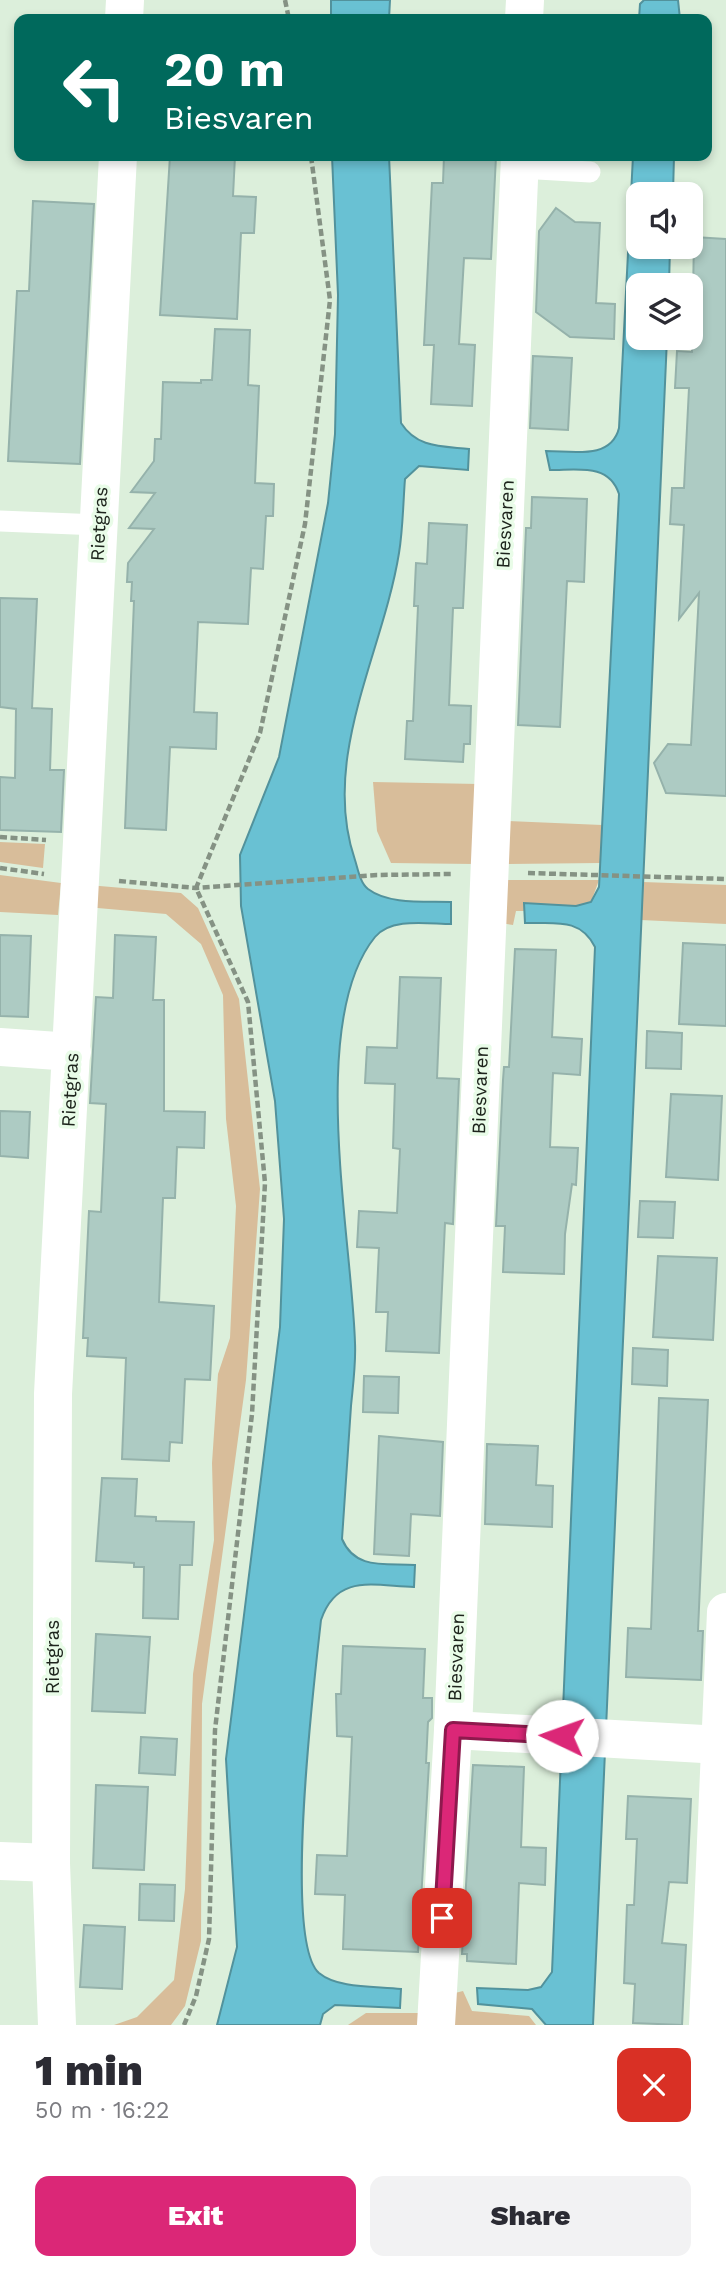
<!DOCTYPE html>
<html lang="en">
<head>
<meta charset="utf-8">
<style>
	body { margin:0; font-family:"Work Sans",sans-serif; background:#f2f2f3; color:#2b2b33; height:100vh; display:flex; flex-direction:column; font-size:26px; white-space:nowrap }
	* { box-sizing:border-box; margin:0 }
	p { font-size:23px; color:#7c7c81 }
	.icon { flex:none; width:38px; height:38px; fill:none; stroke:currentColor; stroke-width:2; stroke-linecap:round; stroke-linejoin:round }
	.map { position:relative; height:2025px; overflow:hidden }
	.details { display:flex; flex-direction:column; background:#fff; flex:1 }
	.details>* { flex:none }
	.banner { position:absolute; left:14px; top:14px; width:698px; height:147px; border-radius:14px; box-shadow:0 4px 10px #0003; background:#00695c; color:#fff; overflow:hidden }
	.buttons { position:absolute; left:626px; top:182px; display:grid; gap:14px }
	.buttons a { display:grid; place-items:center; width:77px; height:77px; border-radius:14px; background:#fff; box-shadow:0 4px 10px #0003; font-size:35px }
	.pin { position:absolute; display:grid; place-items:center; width:60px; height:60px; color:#fff; margin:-30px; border-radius:14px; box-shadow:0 4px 10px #0006 }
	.me { position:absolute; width:77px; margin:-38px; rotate:273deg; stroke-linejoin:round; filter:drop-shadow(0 0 5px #0008) }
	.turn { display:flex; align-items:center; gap:24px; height:147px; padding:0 35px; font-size:32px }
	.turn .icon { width:91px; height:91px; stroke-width:2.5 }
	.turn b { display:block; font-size:49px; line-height:60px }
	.round { display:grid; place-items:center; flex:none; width:74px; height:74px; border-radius:14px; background:#f2f2f3 }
	.overview { display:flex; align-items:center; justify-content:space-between; height:119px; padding:0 35px }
	h1 { font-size:42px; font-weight:800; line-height:52px }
	.action { display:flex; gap:14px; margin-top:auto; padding:14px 35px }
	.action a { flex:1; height:80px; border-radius:14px; background:#db2777; color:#fff; font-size:28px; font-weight:800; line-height:80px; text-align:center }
	.action a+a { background:#f2f2f3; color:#2b2b33 }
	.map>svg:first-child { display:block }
	.green { fill:#d8bd9a }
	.water { fill:#69c1d3; stroke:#52929c; stroke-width:2 }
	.building { fill:#adcbc3; stroke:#95b2ab; stroke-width:2 }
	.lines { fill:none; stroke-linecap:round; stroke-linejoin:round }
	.path { stroke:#859284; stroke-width:4.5; stroke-dasharray:7 3.5; stroke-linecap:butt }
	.service { stroke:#fff; stroke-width:21 }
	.minor { stroke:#fff; stroke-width:38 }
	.route-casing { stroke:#8e194d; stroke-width:18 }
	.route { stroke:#db2777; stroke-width:12 }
	.labels { text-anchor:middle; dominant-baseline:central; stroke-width:7; stroke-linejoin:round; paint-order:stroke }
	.street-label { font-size:19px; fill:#1d241c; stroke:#e9fce8 }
</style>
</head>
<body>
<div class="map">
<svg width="726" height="2025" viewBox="0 0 726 2025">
	<rect width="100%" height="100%" fill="#dcefdb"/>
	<g class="green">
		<polygon points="373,782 479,784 474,864 391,863 377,831"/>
		<polygon points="508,821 602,825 600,863 504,864"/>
		<polygon points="0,842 45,844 43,868 0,862"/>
		<polygon points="0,875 61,883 58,915 0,912"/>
		<polygon points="505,880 599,880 591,902 575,906 525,903 525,911 516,911 513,925 500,923"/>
		<polygon points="643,882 726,885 726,924 641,920"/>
		<polygon points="88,885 181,893 198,908 239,999 260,1189 246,1380 202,1704 201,1941 185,2006 171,2025 114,2025 137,2017 174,1980 185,1889 193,1674 214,1540 212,1463 218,1374 230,1338 236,1206 226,1119 223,995 201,944 166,914 86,907"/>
		<polygon points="463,1991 472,2011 529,2016 536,2025 451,2025 455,1993"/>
		<polygon points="366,2013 426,2013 426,2025 348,2025"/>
	</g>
	<g class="water">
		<polygon points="331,0 390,0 389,19 331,19"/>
		<polygon points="644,0 678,0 680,19 639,19 640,4"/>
		<path d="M332,156H389L401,423C417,448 441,446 469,449L468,470L419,466L405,479C403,504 403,529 399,553C383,653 320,758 355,860C358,869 360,883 368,889C389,905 426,901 451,902V924C429,924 391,917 375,937C307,1021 352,1238 355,1343C356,1364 353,1385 351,1406C348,1450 345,1495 342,1539C355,1570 385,1563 415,1565L414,1587C374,1586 337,1573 321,1620C315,1675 282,1940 319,1973C338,1989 377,1986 401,1989L400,2008L335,2005L323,2014L320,2025H217L237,1947L226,1759L280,1327L284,1219L275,1101L241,906L240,855L279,757L328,503L335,434L338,295Z"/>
		<path d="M633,156H674L673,194H639V247H670L669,285H639V338H667L593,2025H546L532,2009L478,2004L477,1988L528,1990L541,1987L552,1972L595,947C580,917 554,924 525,923L524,903L576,906L591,902L599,887L619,494C609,463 578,470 550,470L546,451C573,451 611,460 619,428Z"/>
	</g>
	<g class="building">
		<polygon points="170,156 235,156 233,196 256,197 254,233 241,233 237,319 160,315"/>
		<polygon points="444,156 496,156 491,259 464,258 459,344 475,345 472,406 431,404 434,345 424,345 432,183 443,183"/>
		<polygon points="33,201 94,204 80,464 8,461 17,291 29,291"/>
		<polygon points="556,208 575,222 600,223 596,303 615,304 614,339 570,337 536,312 539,231"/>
		<polygon points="694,237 726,239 726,796 666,793 654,763 668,744 691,745 699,593 679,619 684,525 670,524 672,488 684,488 689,388 675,388 677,351 692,352"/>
		<polygon points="215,329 250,330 248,385 259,386 255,483 274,484 273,516 266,516 263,569 251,568 248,624 198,622 194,712 217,713 216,749 170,747 166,830 125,828 134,601 131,601 132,582 127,582 128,563 154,529 129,528 155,493 131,492 154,461 155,439 161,439 163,382 201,383 201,380 212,380"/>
		<polygon points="533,356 572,358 568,430 530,428"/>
		<polygon points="532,497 587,499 584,582 567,581 560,727 518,725 526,528 531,528"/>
		<polygon points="429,523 467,525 463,608 453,608 449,705 471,706 470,744 464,744 463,762 405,759 407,721 413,721 418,606 414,606 416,563 427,564"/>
		<polygon points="0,598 37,599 32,708 52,709 50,770 64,770 61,832 0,830 0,777 15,778 16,709 0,707"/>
		<polygon points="0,935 31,936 28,1017 0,1016"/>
		<polygon points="115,935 156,937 153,1000 164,1000 164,1111 205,1112 204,1148 177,1147 175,1198 163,1198 159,1302 214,1306 210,1380 185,1379 182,1443 170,1442 169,1461 122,1459 126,1358 87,1356 88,1338 83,1338 89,1211 101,1212 106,1104 90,1103 96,997 113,998"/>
		<polygon points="683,943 726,945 726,1026 679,1024"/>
		<polygon points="515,949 556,950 552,1037 582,1039 580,1075 553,1073 550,1147 578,1148 576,1185 572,1184 565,1234 564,1274 503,1272 505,1226 496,1226 503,1080 504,1067 509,1067"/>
		<polygon points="400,977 441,978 437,1078 459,1079 453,1224 445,1223 439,1353 386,1351 388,1312 376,1312 379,1248 357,1247 359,1211 397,1213 400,1149 393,1148 395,1084 365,1083 367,1047 397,1048"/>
		<polygon points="647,1031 682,1033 681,1069 646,1068"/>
		<polygon points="671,1094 722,1096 718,1180 666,1177"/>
		<polygon points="0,1111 30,1112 28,1158 0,1156"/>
		<polygon points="640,1201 675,1202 673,1238 638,1237"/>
		<polygon points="658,1256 717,1258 713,1340 653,1337"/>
		<polygon points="633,1348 668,1350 667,1386 632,1384"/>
		<polygon points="364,1376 399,1377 398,1413 363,1412"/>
		<polygon points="659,1398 708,1400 698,1631 703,1631 701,1680 626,1677 628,1628 651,1629"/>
		<polygon points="379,1436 443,1442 440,1516 411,1514 409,1556 374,1554"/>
		<polygon points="487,1444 538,1446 536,1485 553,1486 552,1527 485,1524"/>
		<polygon points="102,1478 137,1479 135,1516 156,1517 156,1521 194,1522 192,1565 180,1565 178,1619 143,1618 144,1567 134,1567 134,1563 96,1561"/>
		<polygon points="96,1634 150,1637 145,1713 92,1711"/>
		<polygon points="343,1646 425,1649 423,1698 432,1698 432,1718 428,1722 426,1763 429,1763 418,1952 343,1949 345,1895 315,1894 317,1855 347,1856 352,1737 337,1736 336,1694 341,1694"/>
		<polygon points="141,1737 177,1739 175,1775 139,1773"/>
		<polygon points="473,1765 524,1767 521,1847 546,1848 545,1885 519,1883 516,1964 467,1961 467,1954 462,1954"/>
		<polygon points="96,1785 148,1787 144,1870 93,1868"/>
		<polygon points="628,1796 691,1799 687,1883 669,1882 662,1943 686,1945 682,2025 633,2023 635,1984 624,1983 627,1905 634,1905 637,1839 626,1839"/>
		<polygon points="140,1884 175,1885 174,1921 139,1920"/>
		<polygon points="84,1925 125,1927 122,1989 80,1987"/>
	</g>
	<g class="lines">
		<g class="path">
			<polyline points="285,0 289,19"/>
			<polyline points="0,837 46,840"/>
			<polyline points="0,868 44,874"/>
			<polyline points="528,873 726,879"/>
			<polyline points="119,881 196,888 377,875 452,874"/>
			<polyline points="184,2025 196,1996 209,1939 215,1730 252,1414 265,1183 248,1002 196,888 260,733 305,524 330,300 311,156"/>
		</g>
		<g class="service">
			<polyline points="520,168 590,172"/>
			<polyline points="0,521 99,525"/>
		</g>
		<g class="minor">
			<polyline points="124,19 125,0"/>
			<polyline points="524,19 525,0"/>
			<polyline points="0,1047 72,1052"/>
			<polyline points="453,1730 721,1745"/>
			<polyline points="0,1861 51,1863"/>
			<polyline points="57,2025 51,1863 53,1394 118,156"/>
			<polyline points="436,2025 453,1730 520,156"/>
			<polyline points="708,2025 726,1612"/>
		</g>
	</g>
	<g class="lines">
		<defs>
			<polyline id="route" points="442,1918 453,1730 562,1736"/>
		</defs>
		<use href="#route" class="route-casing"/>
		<use href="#route" class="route"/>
	</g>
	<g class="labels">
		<g class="street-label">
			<text transform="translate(99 524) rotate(-87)">Rietgras</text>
			<text transform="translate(505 524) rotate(-87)">Biesvaren</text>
			<text transform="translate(70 1090) rotate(-87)">Rietgras</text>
			<text transform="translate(480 1090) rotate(-88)">Biesvaren</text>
			<text transform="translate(52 1657) rotate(-90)">Rietgras</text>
			<text transform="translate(456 1657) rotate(-88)">Biesvaren</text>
		</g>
	</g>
</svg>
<div class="buttons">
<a><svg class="icon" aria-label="sound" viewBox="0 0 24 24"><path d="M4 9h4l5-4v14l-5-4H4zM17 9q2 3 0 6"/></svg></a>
<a><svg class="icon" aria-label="layers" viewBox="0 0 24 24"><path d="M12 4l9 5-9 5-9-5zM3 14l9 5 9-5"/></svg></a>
</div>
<div class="pin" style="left:442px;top:1918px;background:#d93025"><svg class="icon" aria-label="arrive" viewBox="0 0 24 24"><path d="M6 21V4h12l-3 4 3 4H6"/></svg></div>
<svg class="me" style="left:562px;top:1736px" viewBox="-20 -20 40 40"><circle r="19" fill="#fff"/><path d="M0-13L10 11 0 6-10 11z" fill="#db2777"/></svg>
<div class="banner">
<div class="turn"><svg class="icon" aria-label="left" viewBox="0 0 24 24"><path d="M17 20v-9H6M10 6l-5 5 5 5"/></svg><div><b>20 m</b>Biesvaren</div></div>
</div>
</div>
<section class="details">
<div class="overview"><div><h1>1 min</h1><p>50 m · 16:22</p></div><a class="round" style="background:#d93025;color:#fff"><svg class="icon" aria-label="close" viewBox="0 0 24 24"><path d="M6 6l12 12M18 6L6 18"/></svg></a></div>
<div class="action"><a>Exit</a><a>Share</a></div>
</section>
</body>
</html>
